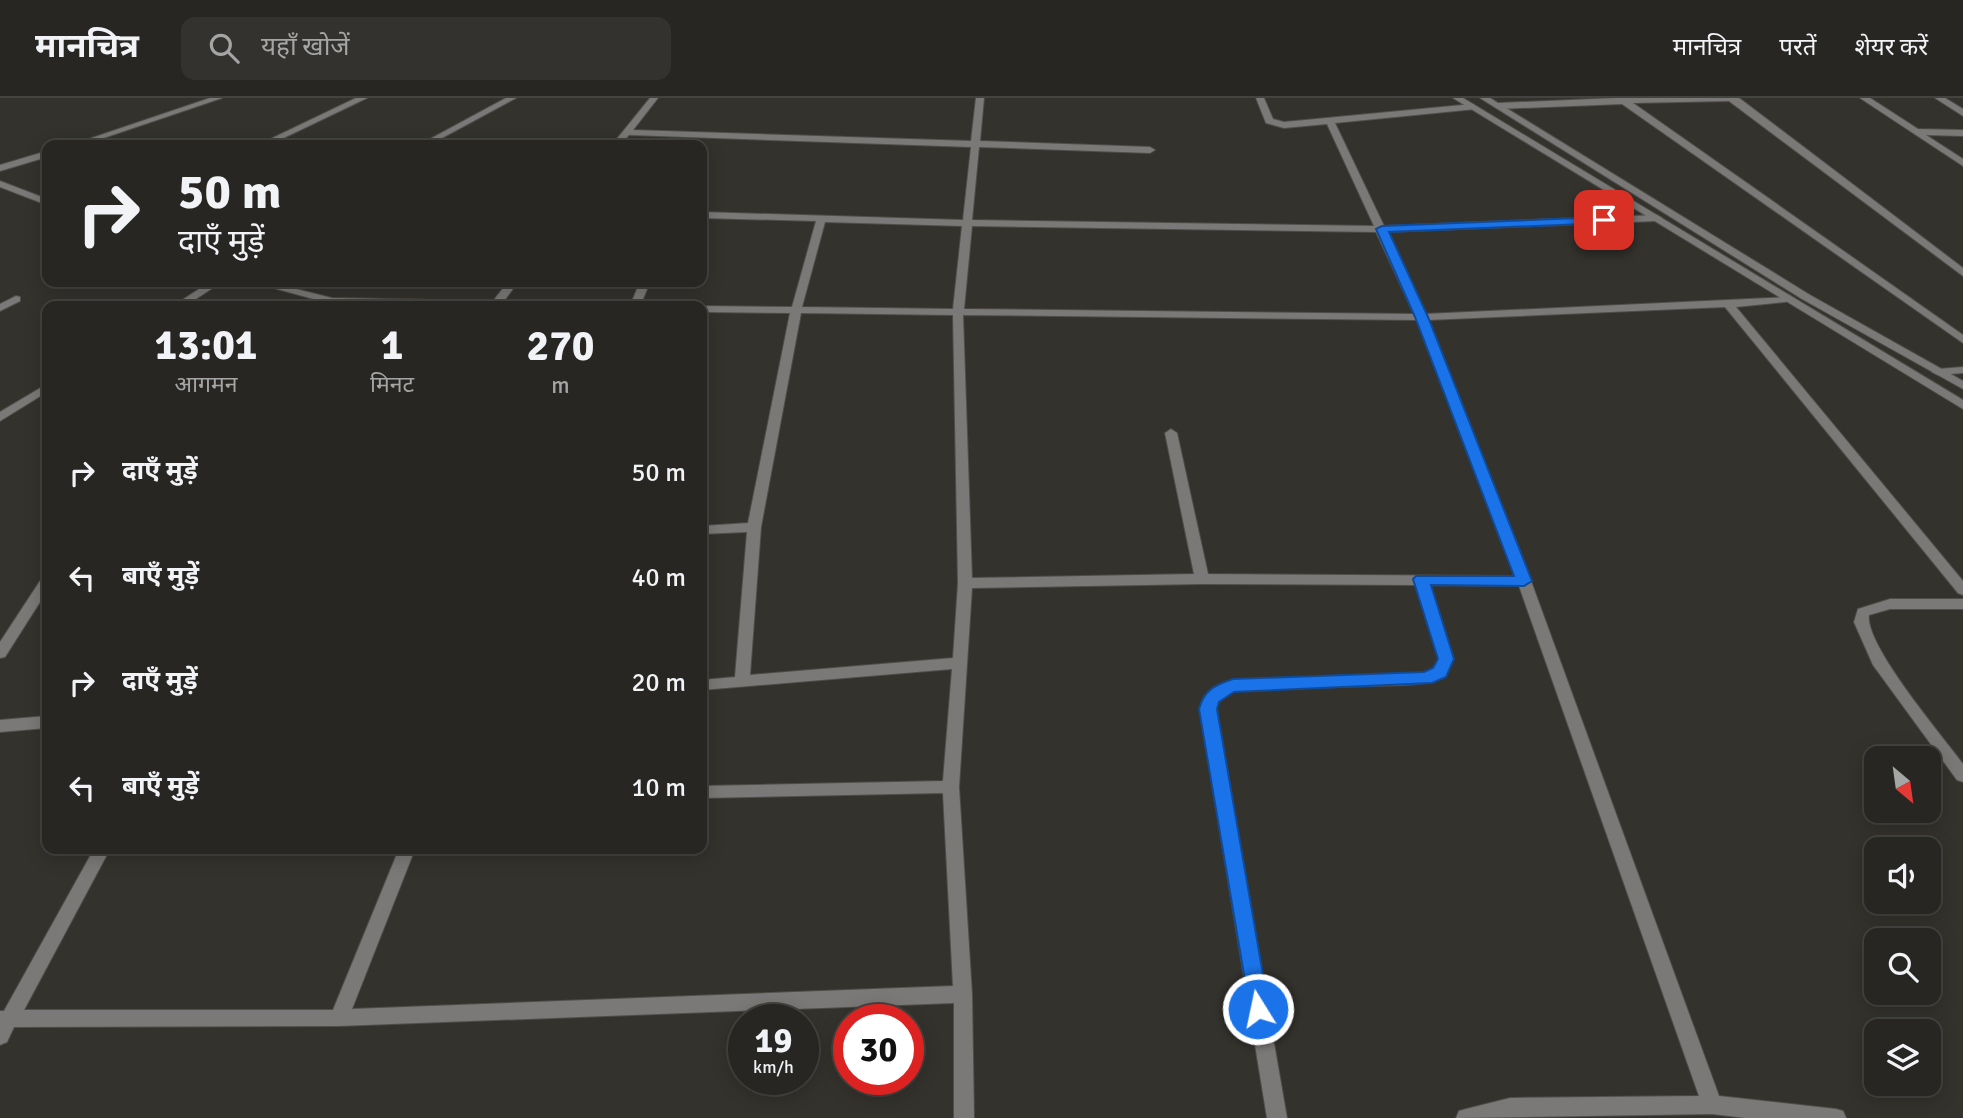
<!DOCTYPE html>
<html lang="hi">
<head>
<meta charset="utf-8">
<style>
	body { margin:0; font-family:Signika,"Noto Sans Devanagari",sans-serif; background:#33322f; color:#f1f3f6; height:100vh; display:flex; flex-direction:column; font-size:26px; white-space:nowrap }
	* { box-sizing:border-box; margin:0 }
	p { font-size:23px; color:#a4a5a5 }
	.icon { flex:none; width:38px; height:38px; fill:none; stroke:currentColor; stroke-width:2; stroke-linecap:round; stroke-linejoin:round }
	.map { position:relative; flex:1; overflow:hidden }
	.side { position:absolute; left:42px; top:203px; width:665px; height:553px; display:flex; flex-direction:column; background:#272622; border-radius:14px; box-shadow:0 4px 18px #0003,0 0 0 2px #434340 }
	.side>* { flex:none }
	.top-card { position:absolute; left:42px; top:42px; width:665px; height:147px; border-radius:14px; box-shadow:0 4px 18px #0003,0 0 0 2px #434340; background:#272622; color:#f1f3f6; overflow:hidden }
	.needle { width:46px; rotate:151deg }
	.tools { position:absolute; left:1864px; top:648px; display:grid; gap:14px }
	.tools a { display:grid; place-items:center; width:77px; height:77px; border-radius:14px; background:#272622; box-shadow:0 4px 18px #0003,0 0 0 2px #434340; font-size:35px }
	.speed { position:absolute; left:728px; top:906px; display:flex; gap:14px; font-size:35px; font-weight:700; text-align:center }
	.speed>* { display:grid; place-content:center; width:91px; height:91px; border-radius:50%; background:#272622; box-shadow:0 4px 18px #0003,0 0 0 2px #434340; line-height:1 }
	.speed small { font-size:18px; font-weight:400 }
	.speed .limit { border:10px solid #d22; background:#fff; color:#111 }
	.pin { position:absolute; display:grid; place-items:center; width:60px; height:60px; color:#fff; margin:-30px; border-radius:14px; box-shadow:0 4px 10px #0006 }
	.me { position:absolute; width:77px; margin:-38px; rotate:350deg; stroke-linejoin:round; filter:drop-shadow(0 0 5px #0008) }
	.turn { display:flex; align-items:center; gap:24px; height:147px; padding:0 21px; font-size:32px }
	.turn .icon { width:91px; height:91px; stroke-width:2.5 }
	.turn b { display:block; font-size:49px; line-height:60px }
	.eta { display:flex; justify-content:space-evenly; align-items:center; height:119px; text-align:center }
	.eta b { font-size:42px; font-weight:700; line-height:49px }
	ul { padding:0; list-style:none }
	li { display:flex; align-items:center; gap:21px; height:105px; padding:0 21px }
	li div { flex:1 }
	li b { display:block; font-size:26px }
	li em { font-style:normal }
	header { display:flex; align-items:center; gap:42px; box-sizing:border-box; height:98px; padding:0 35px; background:#272622; border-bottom:2px solid #434340 }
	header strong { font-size:33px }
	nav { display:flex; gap:38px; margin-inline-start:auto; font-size:24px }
	.search { width:490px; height:63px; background:#33322f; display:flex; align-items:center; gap:18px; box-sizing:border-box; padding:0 24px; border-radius:14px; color:#a4a5a5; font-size:26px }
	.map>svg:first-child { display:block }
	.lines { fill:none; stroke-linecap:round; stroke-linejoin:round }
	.minor-casing { stroke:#504e4a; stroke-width:2 }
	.tertiary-casing { stroke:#504e4a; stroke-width:2 }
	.minor { fill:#7a7977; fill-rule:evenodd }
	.tertiary { fill:#7a7977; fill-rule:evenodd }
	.route { fill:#1a73e8; stroke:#114b97; stroke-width:2 }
</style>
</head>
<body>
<header>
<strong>मानचित्र</strong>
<div class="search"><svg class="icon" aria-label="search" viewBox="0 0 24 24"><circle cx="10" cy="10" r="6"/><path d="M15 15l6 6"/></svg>यहाँ खोजें</div>
<nav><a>मानचित्र</a><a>परतें</a><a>शेयर करें</a></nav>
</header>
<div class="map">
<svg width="1963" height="1020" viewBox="0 0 1963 1020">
	<rect width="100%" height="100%" fill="#34322d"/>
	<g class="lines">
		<defs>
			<g id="minor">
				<polygon points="210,0 222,0 83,47 71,47"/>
				<polygon points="356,0 367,0 269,47 258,47"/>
				<polygon points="506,0 516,0 429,47 419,47"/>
				<path d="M650,0H658L633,32L971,43L976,0H984L980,43L1150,49L1155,52L1150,55L979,49L972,122L1374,128L1327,26L1284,30L1266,25L1256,0H1264L1273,21L1284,24L1473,6L1477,9L1476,11L1335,25L1384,128L1657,117L1662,120L1657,123L1386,134L1425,216L1789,199V203L1785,204L1736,209L1963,483V497L1958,495L1725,209L1428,222L1531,483L1719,998L1836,1011L1843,1013L1846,1020H1746L1712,1016L1456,1020L1459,1013L1466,1011L1510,1000L1699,998L1519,488L1430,487L1453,561L1445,578L1426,585L1407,587L1235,592C1226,597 1219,601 1216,611L1287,1020H1267L1200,611L1211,592L1233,582L1407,577L1424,575L1434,570L1439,561L1416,487L1202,486L972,490L959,689L972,896L974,1020H954V905L339,928L14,929L7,944L0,947V913H4L94,751H110L24,912H333L399,751H415L352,911L953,888L943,695L702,700V688L943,683L952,571L702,592V582L735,579L747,434L702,436V428L748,425L790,215L702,214L700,208L792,209L816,123L702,120V114L963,122L971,49L629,37L620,47H612ZM825,124L962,128L953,211L802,209ZM972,128L1376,134L1414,216L964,211ZM801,215L953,217L958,485L953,560L750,577L761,429ZM963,217L1417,222L1515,478L1208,476L1177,335L1171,331L1165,335L1194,476L972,480Z"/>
				<polygon points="1616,0 1739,0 1963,170 1963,178 1729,3 1633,5 1963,237 1963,245 1622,6 1498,11 1494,8 1498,5"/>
				<polygon points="1860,0 1870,0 1918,31 1963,32 1963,38 1926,37 1963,61 1963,68"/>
				<polygon points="1935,0 1945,0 1963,11 1963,18"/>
				<polygon points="47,53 47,59 0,73 0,67"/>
				<polygon points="0,83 47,101 47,107 0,89"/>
				<polygon points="210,184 222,184 185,208 173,208"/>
				<polygon points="251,184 268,184 332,200 493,203 508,184 518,184 504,203 595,205 600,208 332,206"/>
				<polygon points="640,184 650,184 640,208 630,208"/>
				<polygon points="16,198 20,199 20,203 0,213 0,206"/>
				<polygon points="1963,269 1963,275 1938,277 1932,274 1938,271"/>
				<polygon points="47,286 47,294 0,323 0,314"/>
				<polygon points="47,478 47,493 5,559 0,560 0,544 42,480"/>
				<path d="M1890,501H1963V511H1890L1869,517C1864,546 1943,639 1963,666V684L1957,682L1873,567L1854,524L1858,511Z"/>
				<polygon points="47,618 47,630 0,634 0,622"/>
			</g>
			<g id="tertiary">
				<polygon points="1453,0 1463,0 1963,302 1963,311"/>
				<polygon points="1480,0 1490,0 1810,197 1963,283 1963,291 1802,201"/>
			</g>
		</defs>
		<use href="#minor" class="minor-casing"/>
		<use href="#tertiary" class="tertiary-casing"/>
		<use href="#minor" class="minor"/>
		<use href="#tertiary" class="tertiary"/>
	</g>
	<path class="route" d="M1604,119L1608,120V125L1389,134L1428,219L1532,483L1524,488L1431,487L1454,561L1446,579L1432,585L1234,594L1219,604L1217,611L1269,911L1266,918L1258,921L1251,918L1199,611C1204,592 1215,587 1233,581L1424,574L1433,570L1438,561L1413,481L1416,478H1514L1415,219L1376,131L1382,128Z"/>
</svg>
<div class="tools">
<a><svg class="needle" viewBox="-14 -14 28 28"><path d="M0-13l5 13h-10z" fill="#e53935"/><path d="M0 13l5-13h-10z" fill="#a4a5a5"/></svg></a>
<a><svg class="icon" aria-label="sound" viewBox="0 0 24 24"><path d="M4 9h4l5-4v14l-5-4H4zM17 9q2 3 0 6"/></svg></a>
<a><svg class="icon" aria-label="search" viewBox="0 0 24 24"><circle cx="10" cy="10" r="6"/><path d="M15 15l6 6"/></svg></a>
<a><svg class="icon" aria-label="layers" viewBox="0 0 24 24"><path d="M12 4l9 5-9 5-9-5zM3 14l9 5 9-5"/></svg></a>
</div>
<div class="speed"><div>19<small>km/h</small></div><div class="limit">30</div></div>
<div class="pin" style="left:1604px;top:122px;background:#d93025"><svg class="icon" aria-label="arrive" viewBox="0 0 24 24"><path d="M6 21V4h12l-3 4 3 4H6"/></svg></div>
<svg class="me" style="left:1258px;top:911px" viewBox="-20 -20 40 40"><circle r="17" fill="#1a73e8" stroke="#fff" stroke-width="3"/><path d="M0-11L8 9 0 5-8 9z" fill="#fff"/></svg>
<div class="top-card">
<div class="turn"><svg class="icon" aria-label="right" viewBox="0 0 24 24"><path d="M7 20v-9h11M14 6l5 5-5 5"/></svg><div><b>50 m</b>दाएँ मुड़ें</div></div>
</div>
<section class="side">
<div class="eta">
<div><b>13:01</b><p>आगमन</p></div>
<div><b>1</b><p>मिनट</p></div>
<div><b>270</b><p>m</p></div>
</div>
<ul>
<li><svg class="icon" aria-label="right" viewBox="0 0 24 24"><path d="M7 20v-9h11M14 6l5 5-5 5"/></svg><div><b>दाएँ मुड़ें</b></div><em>50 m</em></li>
<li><svg class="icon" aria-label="left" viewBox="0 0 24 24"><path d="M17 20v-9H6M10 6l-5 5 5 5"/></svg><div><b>बाएँ मुड़ें</b></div><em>40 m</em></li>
<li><svg class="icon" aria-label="right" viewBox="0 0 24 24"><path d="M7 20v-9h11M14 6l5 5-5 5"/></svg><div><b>दाएँ मुड़ें</b></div><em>20 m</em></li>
<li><svg class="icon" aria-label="left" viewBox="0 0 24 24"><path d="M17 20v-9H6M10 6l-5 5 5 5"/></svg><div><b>बाएँ मुड़ें</b></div><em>10 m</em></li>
</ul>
</section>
</div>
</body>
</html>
